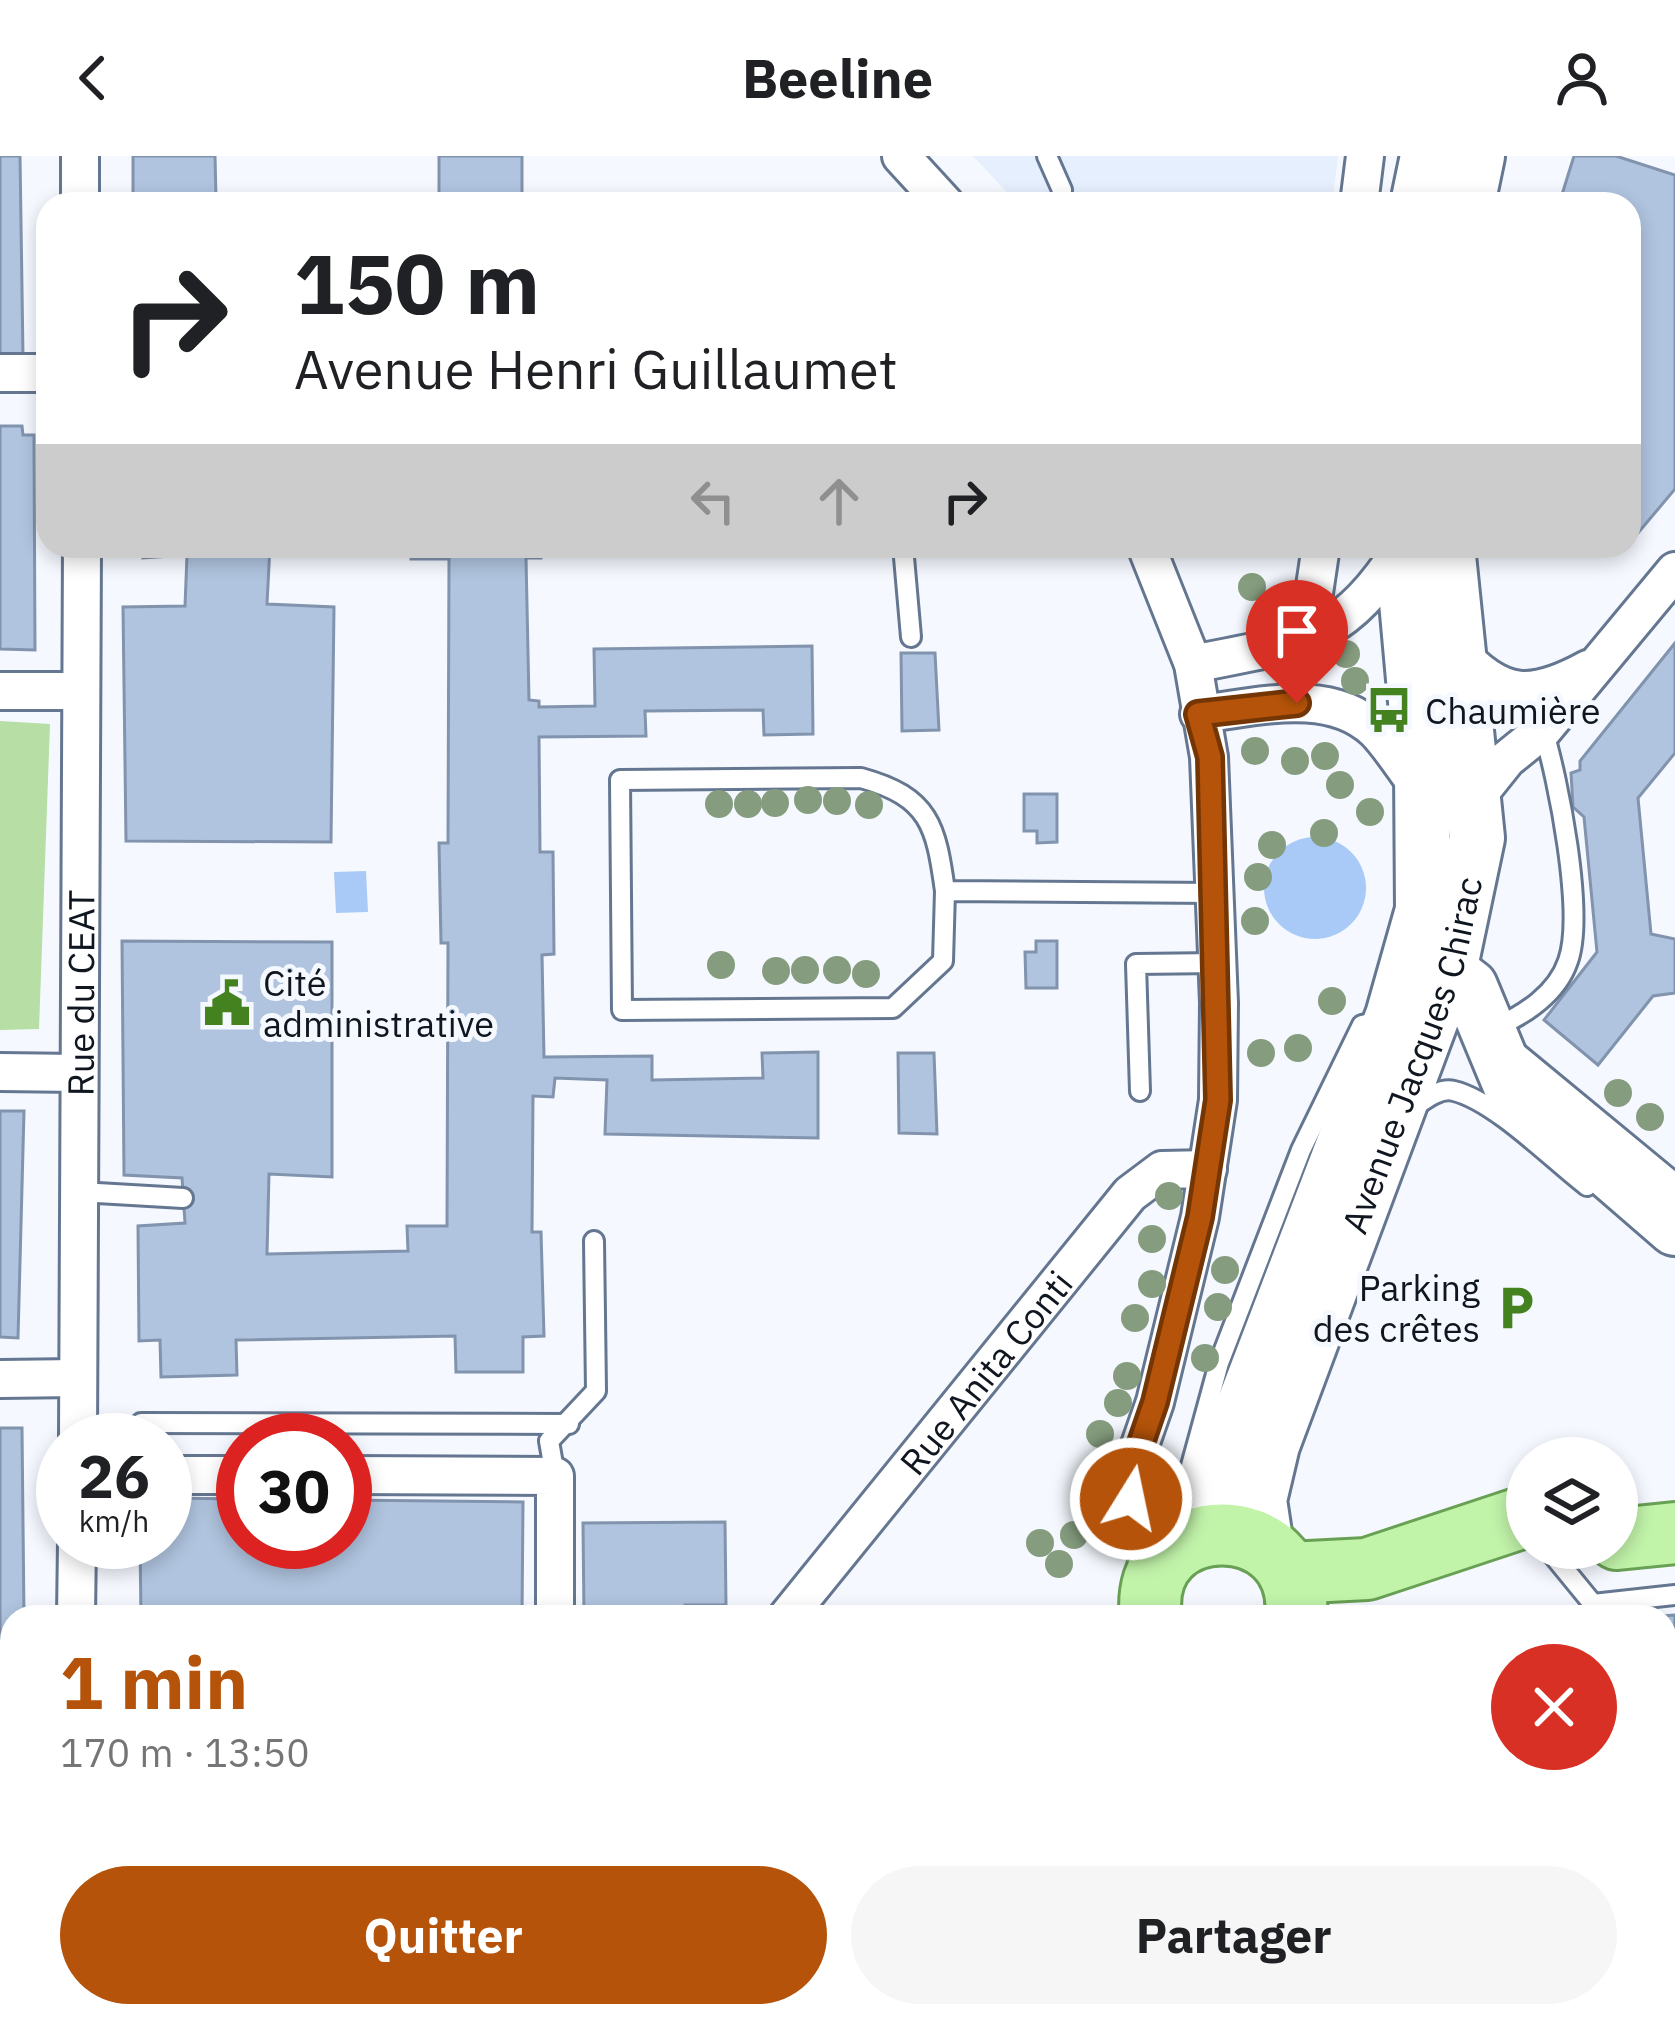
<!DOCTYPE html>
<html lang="fr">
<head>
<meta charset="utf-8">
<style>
	body { margin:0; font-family:"IBM Plex Sans",sans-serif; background:#f6f6f6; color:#202124; height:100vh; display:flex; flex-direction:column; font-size:45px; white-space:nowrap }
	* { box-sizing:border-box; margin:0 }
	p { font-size:39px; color:#757577 }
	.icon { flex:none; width:66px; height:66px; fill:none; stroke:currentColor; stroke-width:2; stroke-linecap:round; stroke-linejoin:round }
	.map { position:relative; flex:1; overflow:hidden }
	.side { position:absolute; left:0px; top:1449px; width:1677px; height:423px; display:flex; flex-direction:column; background:#fff; border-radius:36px 36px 0 0; box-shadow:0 6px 18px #0003 }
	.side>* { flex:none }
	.guide { position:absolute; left:36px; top:36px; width:1605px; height:366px; border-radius:36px; box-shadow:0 6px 18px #0003; background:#fff; color:#202124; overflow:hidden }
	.buttons { position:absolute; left:1506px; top:1281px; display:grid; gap:24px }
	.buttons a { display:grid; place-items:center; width:132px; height:132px; border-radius:50%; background:#fff; box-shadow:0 6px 18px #0003; font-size:60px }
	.speed { position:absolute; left:36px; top:1257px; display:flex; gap:24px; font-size:60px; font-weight:700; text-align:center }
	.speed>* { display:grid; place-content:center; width:156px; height:156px; border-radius:50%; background:#fff; box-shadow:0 6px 18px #0003; line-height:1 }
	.speed small { font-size:30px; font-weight:400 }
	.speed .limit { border:18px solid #d22; background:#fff; color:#111 }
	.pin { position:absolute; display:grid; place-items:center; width:102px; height:102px; color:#fff; margin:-123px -51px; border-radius:50% 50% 50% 0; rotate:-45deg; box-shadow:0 0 12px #0007 }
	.pin .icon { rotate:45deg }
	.me { position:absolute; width:132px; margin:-66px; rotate:10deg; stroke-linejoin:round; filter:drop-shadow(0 0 9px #0008) }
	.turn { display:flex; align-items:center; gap:42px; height:252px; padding:0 60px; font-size:54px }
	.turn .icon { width:156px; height:156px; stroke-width:2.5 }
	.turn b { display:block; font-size:84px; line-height:102px }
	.lanes { display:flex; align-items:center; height:114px; padding:0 60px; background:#0003; justify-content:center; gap:60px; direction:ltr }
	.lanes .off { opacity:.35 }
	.round { display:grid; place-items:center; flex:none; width:126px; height:126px; border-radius:63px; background:#f6f6f6 }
	.head { display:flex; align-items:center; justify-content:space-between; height:204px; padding:0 60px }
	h1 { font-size:72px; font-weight:700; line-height:90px; color:#b45309 }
	.button { display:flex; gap:24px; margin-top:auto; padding:24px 60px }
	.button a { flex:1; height:138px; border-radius:72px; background:#b45309; color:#fff; font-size:48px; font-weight:700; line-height:138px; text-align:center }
	.button a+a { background:#f6f6f6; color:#202124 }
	header { display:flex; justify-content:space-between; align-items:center; height:156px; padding:0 60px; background:#fff; font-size:54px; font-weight:700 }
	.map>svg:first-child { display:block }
	.built { fill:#e5effd }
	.green { fill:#b6dea5 }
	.water { fill:#a9caf7 }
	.building { fill:#b0c4df; stroke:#8193ad; stroke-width:3 }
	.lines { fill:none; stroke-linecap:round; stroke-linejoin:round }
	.service-casing { stroke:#657790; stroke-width:24 }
	.pedestrian-casing { stroke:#657790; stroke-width:33 }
	.minor-casing { stroke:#657790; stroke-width:42 }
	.secondary-casing { stroke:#657790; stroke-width:60 }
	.primary-casing { stroke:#68a054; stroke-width:66 }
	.service { stroke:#fff; stroke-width:18 }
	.pedestrian { stroke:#fff; stroke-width:27 }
	.minor { stroke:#fff; stroke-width:36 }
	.secondary { stroke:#fff; stroke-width:54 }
	.primary { stroke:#c1f3a9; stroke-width:60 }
	.rail { stroke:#7b8088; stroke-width:9; stroke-dasharray:24 12; stroke-linecap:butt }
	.tree { fill:#859c7e }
	.route-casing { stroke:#753606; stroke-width:30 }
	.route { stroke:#b45309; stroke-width:21 }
	.labels { text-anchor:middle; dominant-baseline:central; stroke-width:10; stroke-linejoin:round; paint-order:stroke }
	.poi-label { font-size:36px; fill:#0f161f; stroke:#f5f9ff; text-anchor:start }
	.street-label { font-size:36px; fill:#0f161f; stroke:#f5f9ff }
</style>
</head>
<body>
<header><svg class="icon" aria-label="back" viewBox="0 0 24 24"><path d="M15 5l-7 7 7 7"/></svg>Beeline<svg class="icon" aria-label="person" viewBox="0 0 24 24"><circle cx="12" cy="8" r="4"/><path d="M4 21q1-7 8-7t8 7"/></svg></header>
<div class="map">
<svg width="1675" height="1870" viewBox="0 0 1675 1870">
	<rect width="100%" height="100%" fill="#f5f9ff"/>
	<polygon class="built" points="973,0 1338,0 1332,48 1018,48"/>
	<polygon class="green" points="0,565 50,568 39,873 0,874"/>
	<g class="water">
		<circle cx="1315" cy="732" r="51"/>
		<polygon points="366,715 368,756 336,757 334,716"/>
	</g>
	<g class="building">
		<polygon points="0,0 20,0 23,199 0,199"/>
		<polygon points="133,0 215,0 216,42 133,43"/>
		<rect x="439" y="0" width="83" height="48"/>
		<polygon points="1574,0 1616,0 1675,19 1675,333 1638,377 1629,370 1629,48 1559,48"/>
		<polygon points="0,270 22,270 23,279 34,279 35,494 0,493"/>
		<polygon points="143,390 270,390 267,448 334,451 331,686 126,685 123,451 185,450 187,399 143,402"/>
		<polygon points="411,390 541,390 541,402 526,402 529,544 539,545 539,551 595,550 594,493 812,490 813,578 764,579 763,554 645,555 646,580 539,581 540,696 553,696 554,798 542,799 544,901 652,900 652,924 763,922 762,897 818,896 818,982 605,978 607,924 555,922 553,941 533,940 532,1076 541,1076 544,1180 523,1181 523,1216 456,1216 455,1180 236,1184 237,1219 161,1221 160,1184 139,1185 138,1070 185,1067 182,1022 124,1019 122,785 332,786 332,1021 269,1018 267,1098 408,1095 407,1070 447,1070 448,787 441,787 439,687 448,687 449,403 411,403"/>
		<polygon points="1675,487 1675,597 1638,642 1651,778 1675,783 1675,837 1653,840 1598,909 1544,864 1597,796 1584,661 1573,651 1571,617 1580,614 1580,605"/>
		<polygon points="901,497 935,497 939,574 902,575"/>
		<polygon points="1024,638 1057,638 1057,686 1037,687 1037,675 1024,675"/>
		<polygon points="1036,785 1057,785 1057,832 1026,832 1025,796 1036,796"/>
		<polygon points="898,897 934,897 937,978 899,977"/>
		<polygon points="0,955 24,955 18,1182 0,1181"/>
		<polygon points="0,1272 22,1272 24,1461 12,1461 12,1497 0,1497"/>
		<polygon points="165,1342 243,1343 243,1386 345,1386 345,1344 523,1346 522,1461 141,1461 140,1386 165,1386"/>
		<polygon points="725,1366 726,1449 685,1449 685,1461 584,1461 583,1367"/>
		<polygon points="1675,1459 1675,1574 1665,1569 1665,1461 1648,1461"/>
		<polygon points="1670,1755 1675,1755 1675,1827 1665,1828 1665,1756"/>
		<polygon points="1563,1860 1599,1860 1600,1870 1564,1870"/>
	</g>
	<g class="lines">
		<defs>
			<g id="service">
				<polyline points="1047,0 1062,34 1061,48"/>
				<polyline points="903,390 911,481"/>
				<path d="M945,735L943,805L893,852L622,854L620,624L861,622C930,641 936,670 945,735L1216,737"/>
				<path d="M1495,872C1525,858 1557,838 1568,805C1585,758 1558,622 1543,574"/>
				<polyline points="1515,895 1675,1027"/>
				<polyline points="1140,935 1136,808 1218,807"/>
				<path d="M1411,953C1423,945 1439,931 1454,935C1495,945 1553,1004 1587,1030"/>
				<polyline points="80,1036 183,1042"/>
				<polyline points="141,1267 569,1268"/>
				<polyline points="555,1320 549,1285 596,1235 594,1085"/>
				<polyline points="1174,1372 1219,1207 1301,994 1362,869 1371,867"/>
				<polyline points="1548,1393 1593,1448 1675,1439"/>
			</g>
			<g id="pedestrian">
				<polyline points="1542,1860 1543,1870"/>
				<polyline points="1627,1870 1640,1860"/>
			</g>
			<g id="minor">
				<polyline points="80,0 80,48"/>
				<polyline points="901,0 945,48"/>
				<polyline points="1359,48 1365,0"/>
				<polyline points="0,217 48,217"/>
				<polyline points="1146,390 1193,508 1209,601 1219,847 1218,944 1200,1061 1155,1246 1131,1315 1131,1343 1162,1410"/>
				<polyline points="1307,484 1321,390"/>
				<path d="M1458,495C1502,544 1533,543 1588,513"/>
				<path d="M1193,508C1299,486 1340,489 1402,392"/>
				<polyline points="0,535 81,535"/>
				<path d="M1199,558C1255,552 1328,530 1375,574C1392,591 1406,616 1422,635"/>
				<polyline points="1475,643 1507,603 1543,574 1675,415"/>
				<polyline points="0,916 79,917"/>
				<polyline points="0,1223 78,1222"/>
				<path id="s1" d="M78,1284L82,390"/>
				<polyline points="165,1319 243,1319"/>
				<polyline points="345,1319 555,1320 555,1461"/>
				<polyline points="76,1461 77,1386"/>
				<path id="s2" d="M787,1461L1130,1038L1162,1014L1208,1013"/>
				<polyline points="0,1547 12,1547"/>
				<polyline points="0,1848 12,1848"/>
				<polyline points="74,1860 74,1870"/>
				<polyline points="558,1860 558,1870"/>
			</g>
			<g id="secondary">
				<polyline points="1418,48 1428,0"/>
				<polyline points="1467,48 1477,0"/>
				<polyline points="1449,815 1470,831 1511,930 1675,1072"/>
				<polyline points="1193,1383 1393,860 1423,754 1422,612 1402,390"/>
				<path id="s3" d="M1266,1391L1259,1344L1272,1289L1449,815L1477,682L1447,390"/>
			</g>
			<g id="primary">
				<polyline points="1617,1383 1675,1377"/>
				<polyline points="1289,1417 1367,1413 1527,1360"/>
				<path d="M1151,1461C1137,1351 1306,1351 1296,1461"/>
				<polyline points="747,1870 759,1860"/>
				<polyline points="835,1870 846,1860"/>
			</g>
		</defs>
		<use href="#service" class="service-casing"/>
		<use href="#pedestrian" class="pedestrian-casing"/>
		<use href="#minor" class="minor-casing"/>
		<use href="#secondary" class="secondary-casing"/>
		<use href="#primary" class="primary-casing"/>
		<use href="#service" class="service"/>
		<use href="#pedestrian" class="pedestrian"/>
		<use href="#minor" class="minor"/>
		<use href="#secondary" class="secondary"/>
		<use href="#primary" class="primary"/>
		<g class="rail">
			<polyline points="827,1870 912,1860"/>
			<polyline points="963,1870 1069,1860"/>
		</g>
	</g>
	<g class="tree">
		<circle cx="1252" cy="431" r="14"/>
		<circle cx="1346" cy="498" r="14"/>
		<circle cx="1293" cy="512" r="14"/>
		<circle cx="1355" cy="525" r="14"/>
		<circle cx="1255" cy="595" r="14"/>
		<circle cx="1325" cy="600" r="14"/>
		<circle cx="1295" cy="605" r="14"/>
		<circle cx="1340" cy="629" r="14"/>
		<circle cx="808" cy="644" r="14"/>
		<circle cx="837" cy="645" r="14"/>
		<circle cx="775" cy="647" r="14"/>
		<circle cx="719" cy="648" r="14"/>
		<circle cx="748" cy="648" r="14"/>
		<circle cx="869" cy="649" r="14"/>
		<circle cx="1370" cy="656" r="14"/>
		<circle cx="1324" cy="677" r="14"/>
		<circle cx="1272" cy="689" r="14"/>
		<circle cx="1258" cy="721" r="14"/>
		<circle cx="1255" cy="765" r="14"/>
		<circle cx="721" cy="809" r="14"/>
		<circle cx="805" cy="814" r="14"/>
		<circle cx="837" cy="814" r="14"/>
		<circle cx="776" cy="815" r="14"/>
		<circle cx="866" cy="818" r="14"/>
		<circle cx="1332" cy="845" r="14"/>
		<circle cx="1298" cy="892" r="14"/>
		<circle cx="1261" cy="897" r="14"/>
		<circle cx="1618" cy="937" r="14"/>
		<circle cx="1650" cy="961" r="14"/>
		<circle cx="1169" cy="1040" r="14"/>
		<circle cx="1152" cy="1083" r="14"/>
		<circle cx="1225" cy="1114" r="14"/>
		<circle cx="1152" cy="1128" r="14"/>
		<circle cx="1218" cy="1151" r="14"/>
		<circle cx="1135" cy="1162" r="14"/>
		<circle cx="1205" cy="1202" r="14"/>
		<circle cx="1127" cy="1220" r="14"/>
		<circle cx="1118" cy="1247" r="14"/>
		<circle cx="1100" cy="1278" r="14"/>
		<circle cx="1166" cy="1315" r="14"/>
		<circle cx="1074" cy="1379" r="14"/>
		<circle cx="1040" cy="1387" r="14"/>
		<circle cx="1059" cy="1408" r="14"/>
	</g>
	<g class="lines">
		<defs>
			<polyline id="route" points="1131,1343 1131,1316 1155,1246 1200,1061 1218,944 1210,601 1198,558 1297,547"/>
		</defs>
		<use href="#route" class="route-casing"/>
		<use href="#route" class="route"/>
	</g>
	<defs>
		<symbol id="bus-bare" viewBox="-9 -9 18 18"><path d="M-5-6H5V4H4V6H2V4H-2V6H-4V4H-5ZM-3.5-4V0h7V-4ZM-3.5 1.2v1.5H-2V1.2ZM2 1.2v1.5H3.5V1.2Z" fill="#448220" stroke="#f5f9ff" stroke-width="2.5" paint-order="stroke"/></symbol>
		<symbol id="civic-bare" viewBox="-9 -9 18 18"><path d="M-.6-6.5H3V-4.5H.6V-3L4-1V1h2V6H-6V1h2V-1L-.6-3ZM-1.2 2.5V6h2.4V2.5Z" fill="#448220" stroke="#f5f9ff" stroke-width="2.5" paint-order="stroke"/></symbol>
		<symbol id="parking-bare" viewBox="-9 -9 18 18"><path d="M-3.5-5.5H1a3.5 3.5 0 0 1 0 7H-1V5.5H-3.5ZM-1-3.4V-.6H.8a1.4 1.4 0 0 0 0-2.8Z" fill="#448220" stroke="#f5f9ff" stroke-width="2.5" paint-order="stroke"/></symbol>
	</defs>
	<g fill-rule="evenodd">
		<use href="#bus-bare" x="1356" y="521" width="66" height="66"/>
		<use href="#civic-bare" x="194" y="814" width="66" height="66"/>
		<use href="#parking-bare" x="1483" y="1119" width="66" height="66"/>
	</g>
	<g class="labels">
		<g class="poi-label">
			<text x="1425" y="554">Chaumière</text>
			<text x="263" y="826">Cité<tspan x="263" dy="41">administrative</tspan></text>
			<text x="1480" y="1131" text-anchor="end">Parking<tspan x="1480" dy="41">des crêtes</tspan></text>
		</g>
		<g class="street-label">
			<text stroke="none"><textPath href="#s1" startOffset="447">Rue du CEAT</textPath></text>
			<text stroke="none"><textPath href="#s3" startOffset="519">Avenue Jacques Chirac</textPath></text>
			<text stroke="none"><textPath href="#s2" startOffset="315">Rue Anita Conti</textPath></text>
		</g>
	</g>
</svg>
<div class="buttons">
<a><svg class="icon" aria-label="layers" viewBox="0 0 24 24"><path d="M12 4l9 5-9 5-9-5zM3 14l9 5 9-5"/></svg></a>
</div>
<div class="speed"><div>26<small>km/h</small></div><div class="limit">30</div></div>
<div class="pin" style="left:1297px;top:547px;background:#d93025"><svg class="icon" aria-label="arrive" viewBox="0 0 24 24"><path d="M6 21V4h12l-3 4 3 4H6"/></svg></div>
<svg class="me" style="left:1131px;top:1343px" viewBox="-20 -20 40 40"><circle r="17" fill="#b45309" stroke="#fff" stroke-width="3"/><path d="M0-11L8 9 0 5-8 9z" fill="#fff"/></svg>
<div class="guide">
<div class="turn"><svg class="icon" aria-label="right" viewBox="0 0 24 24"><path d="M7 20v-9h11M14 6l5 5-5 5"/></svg><div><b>150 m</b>Avenue Henri Guillaumet</div></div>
<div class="lanes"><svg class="icon off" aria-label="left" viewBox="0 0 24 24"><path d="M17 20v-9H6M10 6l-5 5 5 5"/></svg><svg class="icon off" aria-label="ahead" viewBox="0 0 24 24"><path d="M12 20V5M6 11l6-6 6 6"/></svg><svg class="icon" aria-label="right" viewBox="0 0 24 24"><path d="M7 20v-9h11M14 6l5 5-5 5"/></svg></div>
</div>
<section class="side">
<div class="head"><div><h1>1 min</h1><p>170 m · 13:50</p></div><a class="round" style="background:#d93025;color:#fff"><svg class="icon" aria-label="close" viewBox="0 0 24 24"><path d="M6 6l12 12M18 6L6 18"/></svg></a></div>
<div class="button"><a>Quitter</a><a>Partager</a></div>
</section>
</div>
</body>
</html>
